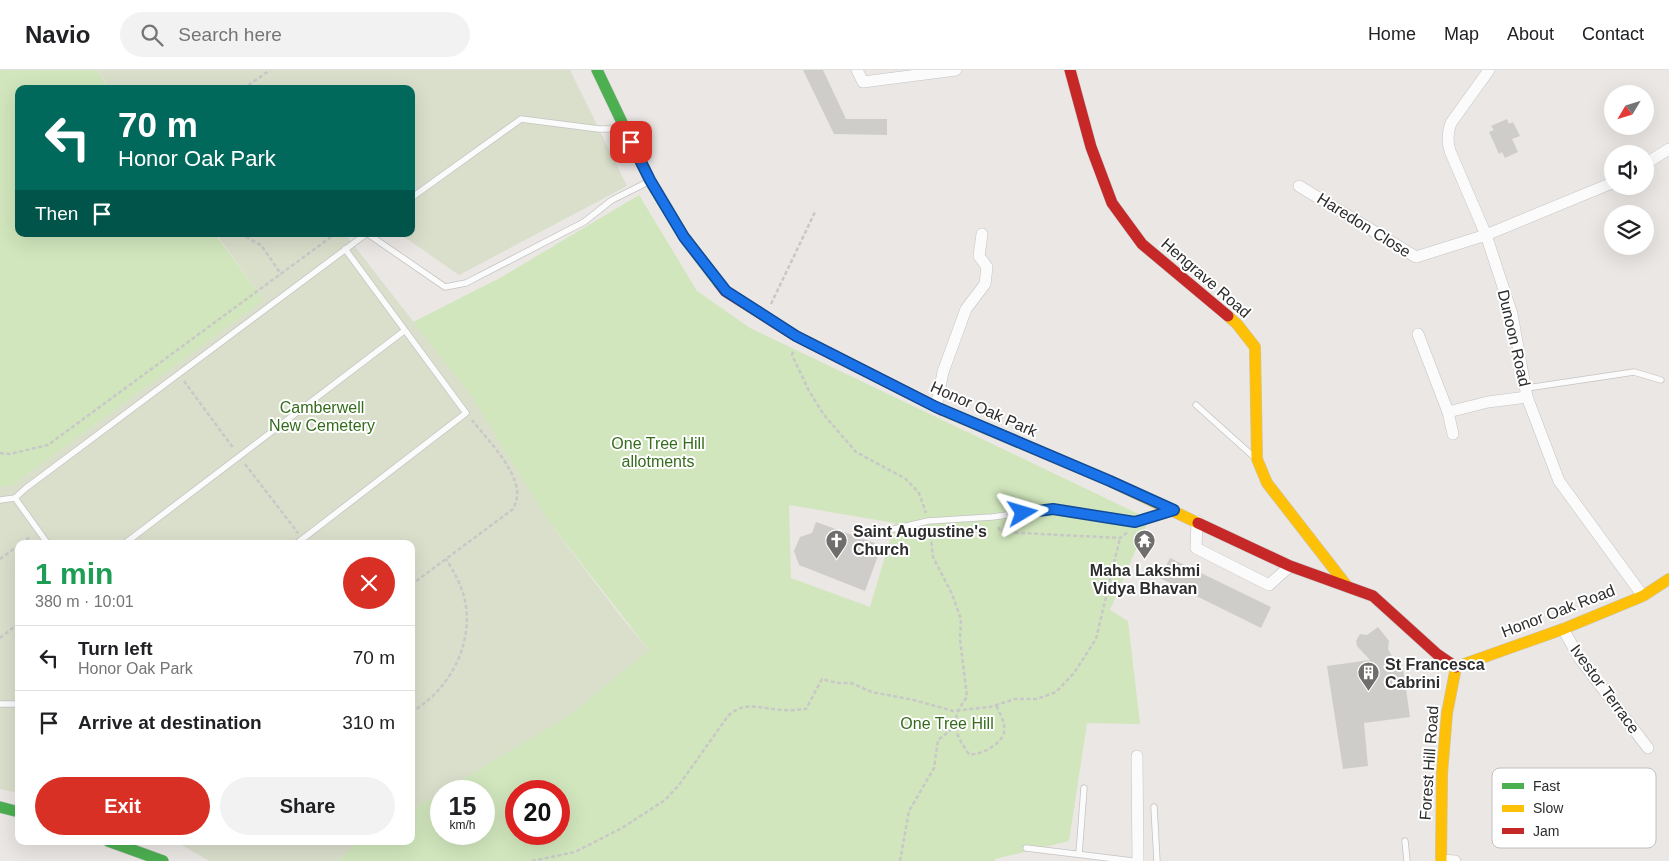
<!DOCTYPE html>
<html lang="en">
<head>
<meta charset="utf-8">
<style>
	body { margin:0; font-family:Helvetica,sans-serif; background:#f2f2f2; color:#202124; height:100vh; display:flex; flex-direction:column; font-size:19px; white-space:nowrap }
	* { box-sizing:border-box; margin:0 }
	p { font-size:16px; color:#757577 }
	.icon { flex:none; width:28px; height:28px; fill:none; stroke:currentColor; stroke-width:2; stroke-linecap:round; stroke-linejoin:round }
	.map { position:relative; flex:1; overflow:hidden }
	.side { position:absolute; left:15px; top:470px; width:400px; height:305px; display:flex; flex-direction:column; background:#fff; border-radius:10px; box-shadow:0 5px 20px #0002 }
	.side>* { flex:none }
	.guide { position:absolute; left:15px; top:15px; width:400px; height:152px; border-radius:10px; box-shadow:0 5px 20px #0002; background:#00695c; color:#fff; overflow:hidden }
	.needle { width:32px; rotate:232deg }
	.controls { position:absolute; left:1604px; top:15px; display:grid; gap:10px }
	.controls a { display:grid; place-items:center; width:50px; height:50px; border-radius:50%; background:#fff; box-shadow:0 5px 20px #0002; font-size:25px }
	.speed { position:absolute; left:430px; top:710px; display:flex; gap:10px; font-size:25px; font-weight:700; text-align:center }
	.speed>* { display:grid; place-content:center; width:65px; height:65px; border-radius:50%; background:#fff; box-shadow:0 5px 20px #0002; line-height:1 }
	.speed small { font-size:12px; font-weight:400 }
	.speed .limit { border:8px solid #d22; background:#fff; color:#111 }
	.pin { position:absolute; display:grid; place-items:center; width:42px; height:42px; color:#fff; margin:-21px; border-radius:10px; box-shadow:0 2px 8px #0006 }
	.me { position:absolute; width:55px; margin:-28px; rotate:83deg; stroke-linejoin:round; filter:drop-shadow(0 0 4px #0008) }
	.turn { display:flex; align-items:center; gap:18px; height:105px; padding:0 20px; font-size:22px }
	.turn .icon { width:65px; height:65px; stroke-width:2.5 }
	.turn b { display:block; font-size:35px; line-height:42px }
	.then { display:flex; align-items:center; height:48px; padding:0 20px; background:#0003; gap:10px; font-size:19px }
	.round { display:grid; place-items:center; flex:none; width:52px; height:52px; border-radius:26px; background:#f2f2f2 }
	.head { display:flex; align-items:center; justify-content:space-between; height:85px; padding:0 20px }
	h1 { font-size:30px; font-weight:800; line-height:38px; color:#1e9e55 }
	.cta { display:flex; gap:10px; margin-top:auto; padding:10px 20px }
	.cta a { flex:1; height:58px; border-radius:30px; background:#d93025; color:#fff; font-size:20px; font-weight:800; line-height:58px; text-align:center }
	.cta a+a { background:#f2f2f2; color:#202124 }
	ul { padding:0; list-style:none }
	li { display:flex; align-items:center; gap:15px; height:65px; padding:0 20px; border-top:1px solid #e0e0e0 }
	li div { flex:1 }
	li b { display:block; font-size:19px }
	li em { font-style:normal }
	header { display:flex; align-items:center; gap:30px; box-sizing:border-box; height:70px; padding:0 25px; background:#fff; border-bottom:1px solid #e0e0e0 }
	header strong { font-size:24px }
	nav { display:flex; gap:28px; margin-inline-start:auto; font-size:18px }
	.search { width:350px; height:45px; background:#f2f2f2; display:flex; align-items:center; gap:12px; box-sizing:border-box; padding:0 18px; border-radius:28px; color:#757577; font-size:19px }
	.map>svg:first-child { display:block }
	.green { fill:#d1e6bd; fill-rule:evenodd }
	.cemetery { fill:#d9dfcb }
	.building { fill:#cfcdca }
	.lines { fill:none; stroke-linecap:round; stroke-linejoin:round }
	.lane-casing { stroke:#c4c4c4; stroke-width:7 }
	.street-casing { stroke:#c4c4c4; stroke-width:12 }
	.fast-casing { stroke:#c4c4c4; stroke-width:12 }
	.slow-casing { stroke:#c4c4c4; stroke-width:12 }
	.jam-casing { stroke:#c4c4c4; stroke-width:12 }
	.path { stroke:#c8c8c8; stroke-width:2.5; stroke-dasharray:4 2.5; stroke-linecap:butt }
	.lane { stroke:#fcfbfb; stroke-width:5.5 }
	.street { stroke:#fcfbfb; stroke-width:11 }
	.fast { stroke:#4caf50; stroke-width:11 }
	.slow { stroke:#ffc107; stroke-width:11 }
	.jam { stroke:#c62828; stroke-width:11 }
	.route-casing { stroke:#114b97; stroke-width:12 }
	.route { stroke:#1a73e8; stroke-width:9 }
	.labels { text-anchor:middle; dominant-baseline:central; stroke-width:4; stroke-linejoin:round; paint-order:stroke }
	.street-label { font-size:16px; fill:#2d2d2d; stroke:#fff }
	.park-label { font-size:16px; fill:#346c1b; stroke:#fff }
	.poi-label { font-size:16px; font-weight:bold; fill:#2d2d2d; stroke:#fff; text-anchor:start }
	.key { fill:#fff; stroke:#c0c0c0; stroke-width:1 }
	.key-label { font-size:14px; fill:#2d2d2d }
</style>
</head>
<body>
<header>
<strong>Navio</strong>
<div class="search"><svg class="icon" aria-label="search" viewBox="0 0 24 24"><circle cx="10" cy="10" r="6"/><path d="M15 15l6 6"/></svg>Search here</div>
<nav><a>Home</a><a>Map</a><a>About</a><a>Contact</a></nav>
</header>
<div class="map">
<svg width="1669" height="791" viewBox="0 0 1669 791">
	<rect width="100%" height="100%" fill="#eae7e4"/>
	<g class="green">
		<polygon points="0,0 97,0 109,19 19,19 19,164 215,164 264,230 12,416 0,417"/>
		<path d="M639,125L697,221L750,258L1149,449L1110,540L1128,551L1140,654L1087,653L1069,771L995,789V791H338L358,771H411V740L441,722V764H484V721H442L568,646L649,580L546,448L472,327L413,252L500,208ZM789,435L895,453L870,537L791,508ZM516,721H559V764H516Z"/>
	</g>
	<g class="cemetery">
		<polygon points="97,0 570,0 627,116 459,205 400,164 411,164 411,19 110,19"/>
		<polygon points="216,164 345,164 472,327 546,448 622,548 649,580 568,646 411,740 411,474 19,474 19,723 0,719 0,417 12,416 264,230"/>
		<polygon points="175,771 358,771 338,791 209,791"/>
	</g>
	<g class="building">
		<polygon points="803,0 823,0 846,49 887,49 887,65 834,64"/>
		<polygon points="1507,49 1509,54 1513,52 1520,66 1512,69 1518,82 1505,88 1502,82 1499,84 1489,62 1494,60 1491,56"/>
		<polygon points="816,452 875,473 872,481 879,483 865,521 799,495 794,481 800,467 812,463"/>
		<polygon points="1170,488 1271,537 1261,558 1160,508"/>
		<polygon points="1378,557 1389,571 1388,579 1398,598 1403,598 1410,647 1364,653 1368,696 1343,699 1327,596 1370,590 1357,576 1356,571 1360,564 1367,565"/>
	</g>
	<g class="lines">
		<defs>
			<g id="lane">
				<polyline points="411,128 521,49 599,59 623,59"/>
				<polyline points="368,164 445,217 466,213 584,152 612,130 648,112"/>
				<polyline points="1527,318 1634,302 1661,310"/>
				<polyline points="1196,335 1254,387"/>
				<polyline points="15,428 48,474"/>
				<polyline points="0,430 15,428 26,418 366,164"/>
				<polyline points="894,459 928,451 992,447 1053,439 1135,452 1168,442"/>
				<polyline points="124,474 404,261"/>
				<polyline points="296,474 466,343 345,179"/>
				<polyline points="0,634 19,634"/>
				<polyline points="1154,737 1157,791"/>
				<polyline points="1405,771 1407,791"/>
				<polyline points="1026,778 1133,791"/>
				<polyline points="1079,784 1084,718"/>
			</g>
			<g id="street">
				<polyline points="857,0 863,12 956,0"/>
				<path d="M1489,0L1451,53C1447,63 1447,71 1450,81L1486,165L1512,244L1527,327L1559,411L1643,526"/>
				<polyline points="1645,94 1669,79"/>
				<polyline points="1299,116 1416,187 1486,165 1612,113"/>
				<polyline points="1418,264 1448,342 1453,364"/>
				<polyline points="936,337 943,302 966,239 985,214 987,197 979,186 982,164"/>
				<polyline points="1448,342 1488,332 1527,327"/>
				<polyline points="1197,451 1196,478 1269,515 1290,496"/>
				<polyline points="1563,559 1580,589 1648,678"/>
				<polyline points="1137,686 1138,791"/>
				<polyline points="1441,790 1455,791"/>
			</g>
			<g id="fast">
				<polyline points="597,0 650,111 684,167 719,213"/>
				<polyline points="0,737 19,742"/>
				<polyline points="108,771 163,791"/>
			</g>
			<g id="slow">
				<polyline points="1228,246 1237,254 1255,277 1257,389 1267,413 1347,516"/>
				<polyline points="942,340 1110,411 1198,453"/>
				<polyline points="1456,597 1563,559 1643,526 1669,509"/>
				<polyline points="1441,791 1442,703 1447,643 1456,597"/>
			</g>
			<g id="jam">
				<polyline points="1070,0 1091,77 1112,133 1142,174 1228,246"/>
				<polyline points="719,213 725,221 796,266 942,340"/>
				<polyline points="1198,453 1290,496 1373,526 1437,584 1456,597"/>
			</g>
		</defs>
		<use href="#lane" class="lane-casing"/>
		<use href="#street" class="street-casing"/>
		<use href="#fast" class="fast-casing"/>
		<use href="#slow" class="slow-casing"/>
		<use href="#jam" class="jam-casing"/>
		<g class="path">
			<polyline points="243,19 270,0"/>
			<polyline points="240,164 261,175 281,204"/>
			<polyline points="771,234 815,142"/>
			<polyline points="793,282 792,285 809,321 824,345 856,382 906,409 919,423 926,443"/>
			<polyline points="184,311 234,379"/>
			<polyline points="0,383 10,384 48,375 335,164"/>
			<polyline points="245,394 298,463"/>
			<polyline points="998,457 1001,462 1120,468 1129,461"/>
			<path d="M930,459L933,487L952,524L961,549L960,569L967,627C950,649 953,662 969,684C980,686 1002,674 1004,662C1006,653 999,642 996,635"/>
			<polyline points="21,474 31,466"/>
			<polyline points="0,489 19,475"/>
			<path d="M411,515L513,439C516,433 518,427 517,420C514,396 486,368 472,350"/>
			<polyline points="0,568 19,553"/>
			<path d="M411,642C451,620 477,569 463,523C459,511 453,500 446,489"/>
			<path d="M532,791L575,782L622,758L665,730L679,715L728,646C746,629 763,640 785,640C792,641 799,639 806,639L822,609L837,613H851L872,622L914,630L953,641L990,637L1015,629H1037L1056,622L1074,603L1096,569L1120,468"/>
			<polyline points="900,791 909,741 934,698 938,670 952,659"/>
		</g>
		<use href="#lane" class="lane"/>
		<use href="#street" class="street"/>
		<use href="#fast" class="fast"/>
		<use href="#slow" class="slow"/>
		<use href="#jam" class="jam"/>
	</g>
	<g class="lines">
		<defs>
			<polyline id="route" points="631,72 650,110 684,167 726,221 796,266 936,337 1110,411 1174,440 1135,452 1053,439 1023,443"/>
		</defs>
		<use href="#route" class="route-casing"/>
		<use href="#route" class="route"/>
	</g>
	<defs>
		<symbol id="church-pin" viewBox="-11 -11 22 30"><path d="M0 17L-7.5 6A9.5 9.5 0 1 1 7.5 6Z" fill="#6f6e6d" stroke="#fff"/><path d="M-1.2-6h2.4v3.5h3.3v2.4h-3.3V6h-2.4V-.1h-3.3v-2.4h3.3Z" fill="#fff"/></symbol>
		<symbol id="temple-pin" viewBox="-11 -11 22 30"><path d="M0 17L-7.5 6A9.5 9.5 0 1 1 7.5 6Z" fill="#6f6e6d" stroke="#fff"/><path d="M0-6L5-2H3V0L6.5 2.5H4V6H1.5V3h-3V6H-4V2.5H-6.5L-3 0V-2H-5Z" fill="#fff"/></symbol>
		<symbol id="building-pin" viewBox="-11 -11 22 30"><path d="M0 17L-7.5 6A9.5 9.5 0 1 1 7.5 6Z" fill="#6f6e6d" stroke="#fff"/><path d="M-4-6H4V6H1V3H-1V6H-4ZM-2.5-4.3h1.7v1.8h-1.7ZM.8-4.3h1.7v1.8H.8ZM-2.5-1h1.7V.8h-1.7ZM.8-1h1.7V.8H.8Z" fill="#fff"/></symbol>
	</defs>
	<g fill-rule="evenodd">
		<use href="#church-pin" x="824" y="458" width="25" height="34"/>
		<use href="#temple-pin" x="1132" y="458" width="25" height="34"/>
		<use href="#building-pin" x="1356" y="590" width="25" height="34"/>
	</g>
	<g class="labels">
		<g class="street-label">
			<text transform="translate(1364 155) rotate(32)">Haredon Close</text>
			<text transform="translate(1206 208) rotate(41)">Hengrave Road</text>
			<text transform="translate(1514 268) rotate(77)">Dunoon Road</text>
			<text transform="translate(984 339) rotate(24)">Honor Oak Park</text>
			<text transform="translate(1558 541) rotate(-21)">Honor Oak Road</text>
			<text transform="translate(1605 619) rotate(54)">Ivestor Terrace</text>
			<text transform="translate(1429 693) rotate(-86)">Forest Hill Road</text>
		</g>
		<g class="park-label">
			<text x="322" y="337">Camberwell<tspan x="322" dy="18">New Cemetery</tspan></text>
			<text x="658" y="373">One Tree Hill<tspan x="658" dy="18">allotments</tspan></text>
			<text x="947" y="653">One Tree Hill</text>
		</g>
		<g class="poi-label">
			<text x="853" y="461">Saint Augustine's<tspan x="853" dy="18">Church</tspan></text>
			<text x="1145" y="500" text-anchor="middle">Maha Lakshmi<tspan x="1145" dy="18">Vidya Bhavan</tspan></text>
			<text x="1385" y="594">St Francesca<tspan x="1385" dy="18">Cabrini</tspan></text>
		</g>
	</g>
	<rect x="1492" y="698" width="164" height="80" rx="8" class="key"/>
	<rect x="1502" y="713" width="22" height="6" fill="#4caf50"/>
	<rect x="1502" y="735" width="22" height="7" fill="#ffc107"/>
	<rect x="1502" y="758" width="22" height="6" fill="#c62828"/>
	<g class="key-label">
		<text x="1533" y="721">Fast</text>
		<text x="1533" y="743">Slow</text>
		<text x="1533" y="766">Jam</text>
	</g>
</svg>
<div class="controls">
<a><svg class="needle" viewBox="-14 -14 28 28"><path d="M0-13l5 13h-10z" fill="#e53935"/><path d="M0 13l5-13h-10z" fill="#757577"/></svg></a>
<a><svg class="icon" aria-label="sound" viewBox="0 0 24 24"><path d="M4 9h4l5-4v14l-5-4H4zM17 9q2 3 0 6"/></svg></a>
<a><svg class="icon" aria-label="layers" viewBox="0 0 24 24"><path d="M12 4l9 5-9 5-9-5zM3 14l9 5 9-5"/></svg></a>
</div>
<div class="speed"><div>15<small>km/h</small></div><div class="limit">20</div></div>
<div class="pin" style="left:631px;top:72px;background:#d93025"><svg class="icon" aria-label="arrive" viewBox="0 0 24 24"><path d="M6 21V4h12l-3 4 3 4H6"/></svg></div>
<svg class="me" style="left:1023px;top:443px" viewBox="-20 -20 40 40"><path d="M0-17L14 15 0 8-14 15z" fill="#1a73e8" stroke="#fff" stroke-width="4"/></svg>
<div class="guide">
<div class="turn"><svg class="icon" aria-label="left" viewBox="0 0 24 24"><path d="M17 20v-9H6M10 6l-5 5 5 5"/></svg><div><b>70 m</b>Honor Oak Park</div></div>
<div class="then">Then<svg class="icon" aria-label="arrive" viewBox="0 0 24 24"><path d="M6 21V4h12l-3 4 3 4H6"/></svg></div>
</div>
<section class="side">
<div class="head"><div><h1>1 min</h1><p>380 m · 10:01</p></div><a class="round" style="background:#d93025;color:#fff"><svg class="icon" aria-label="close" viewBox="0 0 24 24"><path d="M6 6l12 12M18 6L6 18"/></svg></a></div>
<ul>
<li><svg class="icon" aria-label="left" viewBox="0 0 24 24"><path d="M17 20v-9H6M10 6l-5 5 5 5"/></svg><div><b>Turn left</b><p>Honor Oak Park</p></div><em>70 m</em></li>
<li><svg class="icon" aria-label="arrive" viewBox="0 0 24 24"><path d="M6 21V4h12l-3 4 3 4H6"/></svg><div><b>Arrive at destination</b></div><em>310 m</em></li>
</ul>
<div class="cta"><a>Exit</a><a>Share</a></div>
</section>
</div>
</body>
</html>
